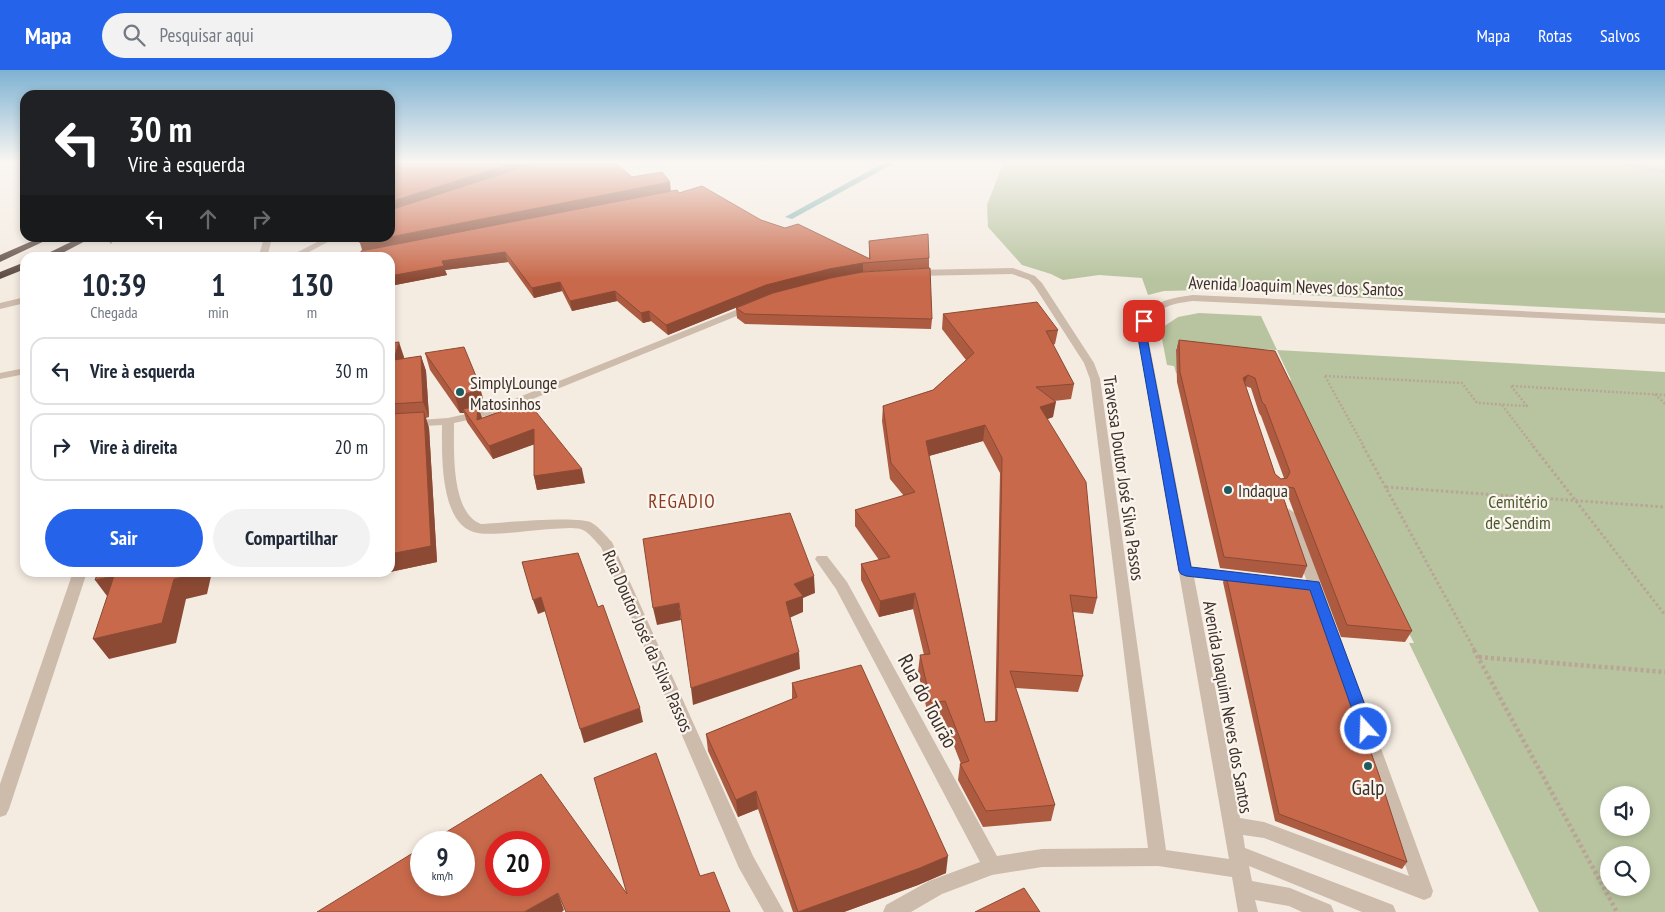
<!DOCTYPE html>
<html lang="pt">
<head>
<meta charset="utf-8">
<style>
	body { margin:0; font-family:"PT Sans Narrow",sans-serif; background:#f2f2f3; color:#1f2937; height:100vh; display:flex; flex-direction:column; font-size:19px; white-space:nowrap }
	* { box-sizing:border-box; margin:0 }
	p { font-size:16px; color:#747a83 }
	.icon { flex:none; width:28px; height:28px; fill:none; stroke:currentColor; stroke-width:2; stroke-linecap:round; stroke-linejoin:round }
	.map { position:relative; flex:1; overflow:hidden }
	.sheet { position:absolute; left:20px; top:182px; width:375px; height:325px; display:flex; flex-direction:column; background:#fff; border-radius:15px; box-shadow:0 2px 8px #0003 }
	.sheet>* { flex:none }
	.banner { position:absolute; left:20px; top:20px; width:375px; height:152px; border-radius:15px; box-shadow:0 2px 8px #0003; background:#202124; color:#fff; overflow:hidden }
	.fabs { position:absolute; left:1600px; top:716px; display:grid; gap:10px }
	.fabs a { display:grid; place-items:center; width:50px; height:50px; border-radius:50%; background:#fff; box-shadow:0 2px 8px #0003; font-size:25px }
	.speed { position:absolute; left:410px; top:761px; display:flex; gap:10px; font-size:25px; font-weight:700; text-align:center }
	.speed>* { display:grid; place-content:center; width:65px; height:65px; border-radius:50%; background:#fff; box-shadow:0 2px 8px #0003; line-height:1 }
	.speed small { font-size:12px; font-weight:400 }
	.speed .limit { border:8px solid #d22; background:#fff; color:#111 }
	.pin { position:absolute; display:grid; place-items:center; width:42px; height:42px; color:#fff; margin:-21px; border-radius:10px; box-shadow:0 2px 8px #0006 }
	.me { position:absolute; width:55px; margin:-28px; rotate:340deg; stroke-linejoin:round; filter:drop-shadow(0 0 4px #0008) }
	.turn { display:flex; align-items:center; gap:18px; height:105px; padding:0 25px; font-size:22px }
	.turn .icon { width:65px; height:65px; stroke-width:2.5 }
	.turn b { display:block; font-size:35px; line-height:42px }
	.lanes { display:flex; align-items:center; height:48px; padding:0 25px; background:#0003; justify-content:center; gap:25px; direction:ltr }
	.lanes .off { opacity:.35 }
	.eta { display:flex; justify-content:space-evenly; align-items:center; height:85px; text-align:center }
	.eta b { font-size:30px; font-weight:700; line-height:35px }
	.button { display:flex; gap:10px; margin-top:auto; padding:10px 25px }
	.button a { flex:1; height:58px; border-radius:30px; background:#2563eb; color:#fff; font-size:20px; font-weight:700; line-height:58px; text-align:center }
	.button a+a { background:#f2f2f3; color:#1f2937 }
	ul { padding:0; list-style:none }
	li { display:flex; align-items:center; gap:15px; height:68px; margin:0 10px 8px; padding:0 15px; border:2px solid #e0e1e3; border-radius:15px }
	li div { flex:1 }
	li b { display:block; font-size:19px }
	li em { font-style:normal }
	header { display:flex; align-items:center; gap:30px; box-sizing:border-box; height:70px; padding:0 25px; background:#2563eb; color:#fff }
	header strong { font-size:24px }
	nav { display:flex; gap:28px; margin-inline-start:auto; font-size:18px }
	.search { width:350px; height:45px; background:#f2f2f3; display:flex; align-items:center; gap:12px; box-sizing:border-box; padding:0 18px; border-radius:28px; color:#747a83; font-size:19px }
	.map>svg:first-child { display:block }
	.green { fill:#b8c4a0; fill-rule:evenodd }
	.lines { fill:none; stroke-linecap:round; stroke-linejoin:round }
	.stream { fill:#7fb0b2; fill-rule:evenodd }
	.path-far3 { stroke:#b9a596; stroke-width:2; stroke-dasharray:2 2; stroke-linecap:butt }
	.path-far2 { stroke:#b9a596; stroke-width:2.5; stroke-dasharray:2 2; stroke-linecap:butt }
	.path-far1 { stroke:#b9a596; stroke-width:3; stroke-dasharray:2.5 2.5; stroke-linecap:butt }
	.path { stroke:#b9a596; stroke-width:4.5; stroke-dasharray:3 3; stroke-linecap:butt }
	.minor { fill:#cdbbac; fill-rule:evenodd }
	.highway { fill:#5c4a42; fill-rule:evenodd }
	.wall { fill:#ac5a40; fill-rule:evenodd }
	.shaded-wall { fill:#8c4a34 }
	.building { fill:#c8694b; stroke:#8c4a34; fill-rule:evenodd }
	.route { fill:#2563eb; stroke:#184099 }
	.poi-dot { fill:#1f5a5e; stroke:#fbf5ee; stroke-width:2 }
	.labels { text-anchor:middle; dominant-baseline:central; stroke-width:4.5; stroke-linejoin:round; paint-order:stroke }
	.street-label { font-size:18px; fill:#3b302b; stroke:#fbf5ee }
	.poi-label { font-size:18px; fill:#3b302b; stroke:#fbf5ee; text-anchor:start }
	.park-label { font-size:18px; fill:#4a5a2e; stroke:#fbf5ee }
	.neighbourhood-label { font-size:19px; letter-spacing:1px; fill:#8c3b22; stroke:#fbf5ee }
	.near-street-label { font-size:21px; fill:#3b302b; stroke:#fbf5ee }
	.near-poi-label { font-size:21px; fill:#3b302b; stroke:#fbf5ee }
</style>
</head>
<body>
<header>
<strong>Mapa</strong>
<div class="search"><svg class="icon" aria-label="search" viewBox="0 0 24 24"><circle cx="10" cy="10" r="6"/><path d="M15 15l6 6"/></svg>Pesquisar aqui</div>
<nav><a>Mapa</a><a>Rotas</a><a>Salvos</a></nav>
</header>
<div class="map">
<svg width="1665" height="842" viewBox="0 0 1665 842">
	<rect width="100%" height="100%" fill="#f4ebe1"/>
	<g class="green">
		<polygon points="1004,91 1665,91 1665,243 1205,220 1164,221 1148,225 1142,208 1099,205 1063,210 1051,204 1022,195 988,157 987,135"/>
		<path d="M1199,243L1261,246L1277,280L1665,302V842H1539L1409,573H1414L1283,316L1176,303L1174,296L1167,295L1162,269L1163,257L1178,247ZM1176,277L1259,286L1257,279L1277,280L1291,310L1177,296ZM1609,725H1641V758H1609ZM1609,785H1641V818H1609Z"/>
	</g>
	<g class="lines">
		<g class="stream">
			<polygon points="889,91 898,91 792,149 785,147 878,96"/>
			<polygon points="1607,91 1619,91 1665,100 1665,104"/>
		</g>
		<polyline class="path-far3" points="110,173 120,168"/>
		<g class="path-far2">
			<polyline points="1325,306 1364,377"/>
			<polyline points="1325,306 1462,313 1477,333 1527,336 1511,316"/>
			<polyline points="1512,316 1665,325"/>
			<polyline points="1655,324 1665,334"/>
			<polyline points="1502,335 1534,377"/>
		</g>
		<g class="path-far1">
			<polyline points="1363,376 1475,581"/>
			<polyline points="1533,376 1665,545"/>
			<polyline points="1386,417 1665,437"/>
		</g>
		<g class="path">
			<polyline points="1474,580 1617,842"/>
			<polyline points="1479,587 1665,602"/>
		</g>
		<g class="minor">
			<polygon points="264,168 272,168 267,188 258,188"/>
			<polygon points="325,168 335,168 298,188 286,188"/>
			<polygon points="377,179 381,182 380,184 364,188 346,188"/>
			<path d="M1013,198L1035,206L1042,213L1094,293L1100,309L1166,780L1229,789L1137,262C1146,232 1165,229 1193,225L1665,248V254L1193,231C1169,234 1155,237 1147,262L1192,497L1240,502L1245,503L1247,507L1245,511L1240,512L1194,507L1240,748L1264,752L1409,806L1283,443L1289,439L1295,443L1433,821L1431,827L1424,830L1264,768L1243,765L1245,778L1393,835L1396,842H1362L1249,796L1252,811L1290,818L1331,835L1334,842H1302L1289,836L1255,830L1258,842H1238L1232,807L1158,796L1042,797L992,805L942,824L911,842H883L886,835L929,811L980,792L836,519L815,489L817,486H827L847,512L997,786L1042,779L1148,778L1090,309L1084,293L1035,217L1029,210L1012,204L914,206L909,203L914,200Z"/>
			<polygon points="25,227 25,233 0,239 0,233"/>
			<path d="M751,234L756,237L754,239L496,344L454,353C454,381 451,443 481,454C500,453 579,445 592,453C599,457 606,466 612,472L753,786L784,842H764L739,798L601,477C596,472 591,465 585,461C577,456 560,459 551,459C531,460 496,466 478,463C439,457 442,384 442,355L390,358V352L448,348L489,339Z"/>
			<polygon points="25,298 25,304 0,309 0,303"/>
			<polygon points="73,502 87,502 9,739 6,745 0,747 0,714"/>
		</g>
		<g class="highway">
			<polygon points="39,168 51,168 0,192 0,185"/>
			<polygon points="79,168 91,168 53,188 38,188"/>
			<polygon points="25,192 25,199 0,209 0,202"/>
		</g>
	</g>
	<g class="wall">
		<polygon points="632,107 671,121 761,150 869,189 869,171 929,188 929,198 863,202 830,208 800,216 932,249 931,259 745,254 737,248 736,238 770,224 668,265 651,251 643,253 617,231 572,241 562,221 534,228 508,192 445,200 447,205 390,216 390,188 362,180"/>
		<path d="M943,244L1058,260L1055,274L1053,275L1074,314L1071,329L1054,331L1053,347L1047,349L1097,528L1093,544L1073,542L1083,606L1078,622L1015,618L1055,735L1051,751L983,757L958,710L960,694H961L943,648L929,649L918,602L920,585H924L913,539L879,547L861,510V494L879,490L855,456V440L904,426L890,409L882,351L883,336L933,320L966,290L942,259ZM983,371L1000,403L995,651L985,652L929,386Z"/>
		<path d="M1179,270L1275,281L1412,561L1405,572L1341,567L1289,429H1284L1307,496L1302,508L1220,498L1177,312L1176,280ZM1245,316L1251,318L1259,343L1261,346L1284,408L1281,409L1275,404Z"/>
		<polygon points="390,273 404,287 403,289 421,286 426,301 429,347 426,348 429,358 437,492 390,502"/>
		<polygon points="425,283 483,328 482,339 479,339 482,348 528,332 585,413 537,420 534,406 534,374 493,389 467,352 464,343 460,343 430,300"/>
		<polygon points="1226,505 1407,792 1402,799 1275,751 1223,512"/>
		<polygon points="792,613 946,803 918,815 844,842 793,842 758,739 738,747 708,681 706,664 792,629"/>
	</g>
	<g class="shaded-wall">
		<polygon points="518,91 548,91 390,142 390,132"/>
		<polygon points="670,112 671,122 363,183 360,173 386,168 390,168 390,167"/>
		<polygon points="505,182 508,192 445,200 447,205 390,216 390,206 442,191"/>
		<polygon points="863,193 863,202 830,208 767,225 668,265 666,255 766,215 829,199"/>
		<polygon points="560,212 562,221 534,228 532,218"/>
		<polygon points="615,221 617,231 572,241 570,231"/>
		<polygon points="649,241 651,251 643,253 641,243"/>
		<polygon points="399,272 404,287 399,306 394,290"/>
		<polygon points="421,286 426,301 429,347 423,332"/>
		<polygon points="1248,305 1244,315 1243,308"/>
		<polygon points="478,311 483,328 482,339 479,339 482,349 481,363 463,339 464,343 460,343 455,326"/>
		<polygon points="1056,332 1053,347 1037,353 1040,337"/>
		<polygon points="424,342 429,358 437,492 390,502 390,484"/>
		<polygon points="985,355 983,371 925,387 926,371"/>
		<polygon points="534,359 538,373 493,389 489,376"/>
		<polygon points="582,399 585,413 537,420 534,406"/>
		<polygon points="1288,417 1284,428 1277,435 1282,424"/>
		<polygon points="195,502 212,502 207,524 186,529 176,573 109,589 93,569 174,509"/>
		<polygon points="114,506 110,530 95,510"/>
		<polygon points="814,506 815,523 803,528 803,542 787,549 786,532 794,514"/>
		<polygon points="915,523 913,539 879,547 880,531"/>
		<polygon points="541,527 546,541 538,544 533,530"/>
		<polygon points="679,533 681,550 657,555 653,538"/>
		<polygon points="799,582 800,599 693,635 691,618"/>
		<polygon points="640,638 643,652 584,673 580,659"/>
		<polygon points="756,721 758,739 738,747 736,730"/>
		<polygon points="948,786 946,803 918,815 844,842 799,842"/>
		<polygon points="558,823 564,840 562,842 524,842"/>
	</g>
	<g class="building">
		<polygon points="390,91 518,91 390,132"/>
		<polygon points="542,91 613,91 632,107 662,102 670,112 390,167 390,140"/>
		<polygon points="702,116 761,150 785,158 798,154 870,189 869,171 928,164 929,188 863,193 829,199 766,215 666,255 649,241 641,243 615,221 570,231 560,212 532,218 505,182 442,191 444,196 390,206 390,188 362,188 361,181 677,120 679,123"/>
		<polygon points="359,168 386,168 360,173"/>
		<polygon points="930,198 932,249 745,244 736,238 773,223 831,208 863,202"/>
		<path d="M1037,232L1058,260L1046,261L1074,314L1036,317L1056,332L1040,337L1086,412L1097,528L1070,525L1083,606L1010,601L1055,735L986,741L960,694L969,691L945,631L931,633L920,585L930,584L915,523L880,531L861,494L890,487L855,440L915,422L891,393L883,336L933,320L974,283L943,244ZM985,355L1002,388L997,651L985,652L926,371Z"/>
		<path d="M1179,270L1275,281L1412,561L1347,555L1294,418L1288,417L1282,424L1307,496L1224,487L1180,302ZM1248,305L1255,308L1262,332L1265,335L1290,402L1287,408L1281,409L1275,404L1243,308Z"/>
		<polygon points="399,272 394,290 421,286 423,332 390,334 390,273"/>
		<polygon points="464,277 478,311 477,321 455,326 425,283"/>
		<polygon points="528,332 582,399 534,406 534,359 489,376 463,339 478,336 477,350"/>
		<polygon points="424,342 431,476 390,484 390,344"/>
		<polygon points="790,443 814,506 794,514 803,526 786,532 799,582 691,618 679,533 653,538 643,469"/>
		<polygon points="578,483 598,537 603,535 640,638 580,659 541,527 533,530 522,492"/>
		<polygon points="98,502 195,502 195,504 174,509 162,553 93,569 114,506 95,510"/>
		<polygon points="1226,505 1311,514 1379,705 1407,792 1279,744"/>
		<polygon points="861,595 948,786 920,798 798,842 756,721 736,730 706,664 797,627 792,613"/>
		<path d="M656,683L700,806L714,802L730,842H566L558,823L524,842H317L421,778V815H464V772H430L541,704L627,824L594,708ZM496,772H539V815H496Z"/>
		<polygon points="1024,818 1040,842 975,842"/>
	</g>
	<linearGradient id="sky" x2="0" y2="1"><stop stop-color="#7eb2d2"/><stop offset="0.44" stop-color="#faf6f2"/><stop offset="1" stop-color="#faf6f2" stop-opacity="0"/></linearGradient>
	<rect width="1665" height="209" fill="url(#sky)"/>
	<polygon class="route" points="1141,249 1147,249 1148,251 1146,262 1191,497 1319,512 1374,659 1371,664 1366,665 1361,664 1359,659 1310,520 1186,506 1181,504 1179,501 1137,262"/>
	<g class="poi-dot">
		<circle cx="460" cy="322" r="5"/>
		<circle cx="1228" cy="420" r="5"/>
		<circle cx="1368" cy="696" r="5"/>
	</g>
	<g class="labels">
		<g class="street-label">
			<text transform="translate(1296 216) rotate(2)">Avenida Joaquim Neves dos Santos</text>
			<text transform="translate(1124 408) rotate(82)">Travessa Doutor José Silva Passos</text>
			<text transform="translate(648 571) rotate(66)">Rua Doutor José da Silva Passos</text>
			<text transform="translate(1228 637) rotate(80)">Avenida Joaquim Neves dos Santos</text>
		</g>
		<g class="poi-label">
			<text x="470" y="312">SimplyLounge<tspan x="470" dy="21">Matosinhos</tspan></text>
			<text x="1238" y="420">Indaqua</text>
		</g>
		<g class="park-label">
			<text x="1518" y="431">Cemitério<tspan x="1518" dy="21">de Sendim</tspan></text>
		</g>
		<g class="neighbourhood-label">
			<text x="682" y="431">REGADIO</text>
		</g>
		<g class="near-street-label">
			<text transform="translate(928 631) rotate(62)">Rua do Tourão</text>
		</g>
		<g class="near-poi-label">
			<text x="1368" y="717">Galp</text>
		</g>
	</g>
</svg>
<div class="fabs">
<a><svg class="icon" aria-label="sound" viewBox="0 0 24 24"><path d="M4 9h4l5-4v14l-5-4H4zM17 9q2 3 0 6"/></svg></a>
<a><svg class="icon" aria-label="search" viewBox="0 0 24 24"><circle cx="10" cy="10" r="6"/><path d="M15 15l6 6"/></svg></a>
</div>
<div class="speed"><div>9<small>km/h</small></div><div class="limit">20</div></div>
<div class="pin" style="left:1144px;top:251px;background:#d93025"><svg class="icon" aria-label="arrive" viewBox="0 0 24 24"><path d="M6 21V4h12l-3 4 3 4H6"/></svg></div>
<svg class="me" style="left:1366px;top:659px" viewBox="-20 -20 40 40"><circle r="17" fill="#2563eb" stroke="#fff" stroke-width="3"/><path d="M0-11L8 9 0 5-8 9z" fill="#fff"/></svg>
<div class="banner">
<div class="turn"><svg class="icon" aria-label="left" viewBox="0 0 24 24"><path d="M17 20v-9H6M10 6l-5 5 5 5"/></svg><div><b>30 m</b>Vire à esquerda</div></div>
<div class="lanes"><svg class="icon" aria-label="left" viewBox="0 0 24 24"><path d="M17 20v-9H6M10 6l-5 5 5 5"/></svg><svg class="icon off" aria-label="ahead" viewBox="0 0 24 24"><path d="M12 20V5M6 11l6-6 6 6"/></svg><svg class="icon off" aria-label="right" viewBox="0 0 24 24"><path d="M7 20v-9h11M14 6l5 5-5 5"/></svg></div>
</div>
<section class="sheet">
<div class="eta">
<div><b>10:39</b><p>Chegada</p></div>
<div><b>1</b><p>min</p></div>
<div><b>130</b><p>m</p></div>
</div>
<ul>
<li><svg class="icon" aria-label="left" viewBox="0 0 24 24"><path d="M17 20v-9H6M10 6l-5 5 5 5"/></svg><div><b>Vire à esquerda</b></div><em>30 m</em></li>
<li><svg class="icon" aria-label="right" viewBox="0 0 24 24"><path d="M7 20v-9h11M14 6l5 5-5 5"/></svg><div><b>Vire à direita</b></div><em>20 m</em></li>
</ul>
<div class="button"><a>Sair</a><a>Compartilhar</a></div>
</section>
</div>
</body>
</html>
